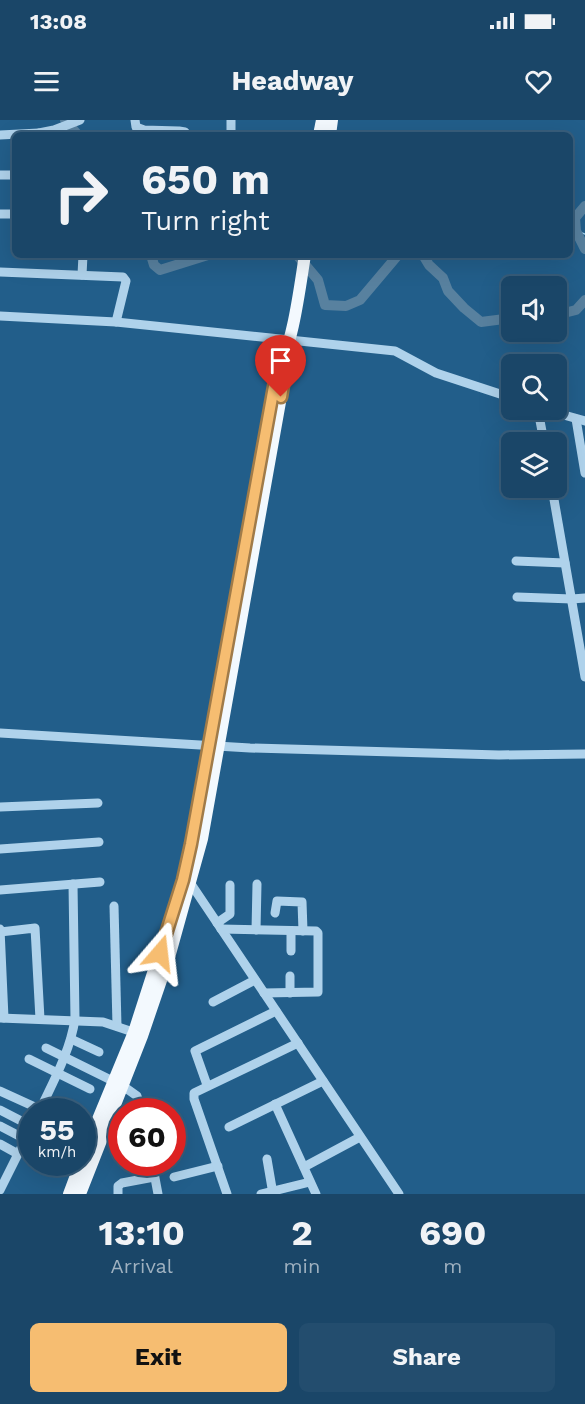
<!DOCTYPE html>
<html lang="en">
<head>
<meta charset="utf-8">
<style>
	body { margin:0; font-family:"Work Sans",sans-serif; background:#234d6e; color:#f1f3f6; height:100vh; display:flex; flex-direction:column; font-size:22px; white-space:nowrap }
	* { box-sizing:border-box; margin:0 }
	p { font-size:20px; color:#9fb1c0 }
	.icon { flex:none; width:33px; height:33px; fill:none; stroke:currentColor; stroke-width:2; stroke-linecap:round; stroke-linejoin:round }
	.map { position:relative; height:1074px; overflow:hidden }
	.drawer { display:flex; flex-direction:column; background:#1a4668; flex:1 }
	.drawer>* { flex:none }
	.hud { position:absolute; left:12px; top:12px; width:561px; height:126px; border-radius:9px; box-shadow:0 6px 24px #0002,0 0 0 2px #385e7c; background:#1a4668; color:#f1f3f6; overflow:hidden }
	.buttons { position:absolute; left:501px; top:156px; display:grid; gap:12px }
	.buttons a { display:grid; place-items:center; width:66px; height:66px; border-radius:9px; background:#1a4668; box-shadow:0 6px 24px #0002,0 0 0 2px #385e7c; font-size:30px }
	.speed { position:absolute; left:18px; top:978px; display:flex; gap:12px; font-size:30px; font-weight:700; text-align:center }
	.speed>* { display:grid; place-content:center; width:78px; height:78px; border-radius:50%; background:#1a4668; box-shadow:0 6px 24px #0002,0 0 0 2px #385e7c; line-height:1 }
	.speed small { font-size:15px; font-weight:400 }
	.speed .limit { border:9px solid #d22; background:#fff; color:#111 }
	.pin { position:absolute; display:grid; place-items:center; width:51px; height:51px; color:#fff; margin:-62px -26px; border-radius:50% 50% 50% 0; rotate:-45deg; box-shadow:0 0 6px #0007 }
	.pin .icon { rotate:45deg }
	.me { position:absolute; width:66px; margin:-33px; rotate:17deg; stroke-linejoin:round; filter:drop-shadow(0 0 4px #0008) }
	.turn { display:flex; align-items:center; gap:21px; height:126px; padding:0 30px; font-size:27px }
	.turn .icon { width:78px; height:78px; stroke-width:2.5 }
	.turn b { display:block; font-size:42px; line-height:51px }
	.eta { display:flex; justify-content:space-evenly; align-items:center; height:102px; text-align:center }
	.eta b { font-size:36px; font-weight:700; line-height:42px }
	.primary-button { display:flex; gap:12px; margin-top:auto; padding:12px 30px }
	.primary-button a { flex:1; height:69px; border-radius:9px; background:#f6bd71; color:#111; font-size:24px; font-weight:700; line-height:69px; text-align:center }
	.primary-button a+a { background:#234d6e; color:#f1f3f6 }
	.status { display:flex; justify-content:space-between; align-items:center; height:42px; padding:0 30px; background:#1a4668; direction:ltr }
	.status svg { height:16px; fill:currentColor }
	header { display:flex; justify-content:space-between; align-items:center; height:78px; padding:0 30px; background:#1a4668; font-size:27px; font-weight:700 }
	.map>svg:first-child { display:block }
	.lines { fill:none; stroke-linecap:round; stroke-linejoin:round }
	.stream { stroke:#a2cfec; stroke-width:1.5 }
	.river { stroke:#58819f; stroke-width:10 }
	.minor { stroke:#afd2eb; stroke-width:9 }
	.major { stroke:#f3f9fe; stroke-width:12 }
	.route-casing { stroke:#a07b49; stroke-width:15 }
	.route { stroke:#f6bd71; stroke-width:10 }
</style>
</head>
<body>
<div class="status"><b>13:08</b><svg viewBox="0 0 49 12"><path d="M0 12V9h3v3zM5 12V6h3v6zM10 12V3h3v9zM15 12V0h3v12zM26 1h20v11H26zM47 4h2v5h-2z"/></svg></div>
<header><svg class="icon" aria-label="menu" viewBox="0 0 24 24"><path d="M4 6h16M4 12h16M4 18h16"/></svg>Headway<svg class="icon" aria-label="heart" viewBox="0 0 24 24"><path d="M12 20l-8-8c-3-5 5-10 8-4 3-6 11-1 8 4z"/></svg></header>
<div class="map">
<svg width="585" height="1074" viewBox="0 0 585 1074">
	<rect width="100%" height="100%" fill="#225e8a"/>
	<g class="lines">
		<polyline class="stream" points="576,111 585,114"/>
		<g class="river">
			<polyline points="65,0 78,15"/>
			<polyline points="585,86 575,98 576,111 585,129"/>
			<polyline points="151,135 154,145 160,150 208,135"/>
			<polyline points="297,135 318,160 325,185 346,186 360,180 398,135"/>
			<polyline points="423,135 429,145 443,158 448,171 464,188 481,202 512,198"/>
			<polyline points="556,195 576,190 585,180"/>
		</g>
		<g class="minor">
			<polyline points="135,0 136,7 144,10 179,11 185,12 187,15"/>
			<polyline points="39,13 54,10 80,0"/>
			<polyline points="0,15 39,13 39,15"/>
			<polyline points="231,15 231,0"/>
			<polyline points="0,55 15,55"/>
			<polyline points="0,94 15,94"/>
			<polyline points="0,152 123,157 126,161 116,202"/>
			<polyline points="82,155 83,135"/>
			<polyline points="0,196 116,202 395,231 436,253 512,278"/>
			<polyline points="538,290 544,322"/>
			<polyline points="546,290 585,301"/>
			<polyline points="576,299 585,353"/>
			<polyline points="552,368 585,557"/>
			<polyline points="516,441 565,443"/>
			<polyline points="517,477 572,479 585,478"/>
			<polyline points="0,613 250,628 499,635 585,634"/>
			<polyline points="0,687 98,683"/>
			<polyline points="0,729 99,722"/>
			<polyline points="186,762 191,764 399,1074"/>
			<polyline points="0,770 100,762"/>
			<polyline points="114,786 117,906"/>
			<polyline points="275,793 277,781 302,782 303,811"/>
			<polyline points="217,803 230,794 230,765"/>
			<polyline points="0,809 4,898"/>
			<polyline points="221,809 316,811 318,813 318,872 264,873"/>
			<polyline points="256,810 257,764"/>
			<polyline points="0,812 35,808 40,899"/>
			<polyline points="291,831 291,811"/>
			<polyline points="290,873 290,856"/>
			<polyline points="213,882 255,860"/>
			<polyline points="0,898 103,902 139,914"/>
			<polyline points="71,919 99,932"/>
			<polyline points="46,928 123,966 137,976 142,992"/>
			<polyline points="29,939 90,969"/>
			<polyline points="207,965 195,931 276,891"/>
			<polyline points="0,971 46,992"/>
			<polyline points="275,984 316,1074"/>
			<polyline points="0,990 31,1006"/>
			<path d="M39,992C53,962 70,932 75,899L73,764"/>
			<polyline points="0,1006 25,1019"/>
			<polyline points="229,1007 323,961"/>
			<polyline points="0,1024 18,1034"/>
			<polyline points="267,1039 273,1074"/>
			<polyline points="152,1042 158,1074"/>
			<polyline points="304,1047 360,1017"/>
			<polyline points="174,1057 218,1046"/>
			<polyline points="0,1070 32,1006"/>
			<polyline points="118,1074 118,1066 122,1063 154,1057"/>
			<polyline points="227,1074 194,979 194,973 298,923"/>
			<polyline points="261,1074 310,1062"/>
		</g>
		<g class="major">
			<polyline points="319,15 322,0"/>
			<polyline points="330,15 332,0"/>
			<path d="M82,1038L134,912L183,760L210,626L277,250C293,227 300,165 305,135"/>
			<polyline points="69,1074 81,1042"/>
			<polyline points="80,1074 142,916 170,834 202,719 285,254 284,241"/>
		</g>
	</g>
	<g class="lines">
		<defs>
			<polyline id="route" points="160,833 183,760 191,724 277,250 284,241 285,254 281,277"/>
		</defs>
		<use href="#route" class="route-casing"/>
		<use href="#route" class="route"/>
	</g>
</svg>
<div class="buttons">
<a><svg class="icon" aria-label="sound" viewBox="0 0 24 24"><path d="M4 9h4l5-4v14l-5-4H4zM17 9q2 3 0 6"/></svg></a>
<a><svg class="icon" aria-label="search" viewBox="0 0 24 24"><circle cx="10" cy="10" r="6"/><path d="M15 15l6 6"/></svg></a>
<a><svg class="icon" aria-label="layers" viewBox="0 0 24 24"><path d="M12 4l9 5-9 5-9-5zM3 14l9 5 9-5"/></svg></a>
</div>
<div class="speed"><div>55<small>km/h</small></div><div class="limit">60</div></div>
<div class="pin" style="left:281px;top:277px;background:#d93025"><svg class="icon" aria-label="arrive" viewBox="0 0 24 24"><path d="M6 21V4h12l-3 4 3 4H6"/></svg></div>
<svg class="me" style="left:160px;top:833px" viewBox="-20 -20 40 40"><path d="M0-17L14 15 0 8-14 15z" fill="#f6bd71" stroke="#fff" stroke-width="4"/></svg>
<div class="hud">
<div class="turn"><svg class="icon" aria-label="right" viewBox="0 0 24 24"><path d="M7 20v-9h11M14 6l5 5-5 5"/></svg><div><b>650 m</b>Turn right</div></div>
</div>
</div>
<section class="drawer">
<div class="eta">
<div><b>13:10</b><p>Arrival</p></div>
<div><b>2</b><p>min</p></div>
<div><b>690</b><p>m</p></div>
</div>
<div class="primary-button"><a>Exit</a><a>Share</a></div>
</section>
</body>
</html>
